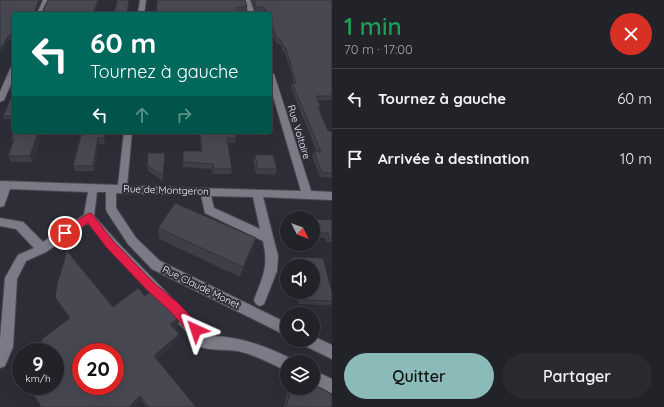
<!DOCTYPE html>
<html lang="fr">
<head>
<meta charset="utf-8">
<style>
	body { margin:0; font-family:Quicksand,sans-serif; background:#2a2a31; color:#f1f3f6; height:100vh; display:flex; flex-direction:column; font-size:15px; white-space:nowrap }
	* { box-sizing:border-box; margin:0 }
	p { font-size:13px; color:#a2a4a8 }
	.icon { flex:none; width:22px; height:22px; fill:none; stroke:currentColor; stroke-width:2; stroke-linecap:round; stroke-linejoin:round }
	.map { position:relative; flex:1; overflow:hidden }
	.side { display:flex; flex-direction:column; background:#222229; width:332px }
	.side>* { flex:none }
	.banner { position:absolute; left:12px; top:12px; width:260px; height:122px; border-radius:4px; box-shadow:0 4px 16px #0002,0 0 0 1px #3f3f46; background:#00695c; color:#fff; overflow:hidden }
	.needle { width:26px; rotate:132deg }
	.buttons { position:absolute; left:280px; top:211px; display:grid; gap:8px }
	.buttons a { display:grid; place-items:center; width:40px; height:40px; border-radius:50%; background:#222229; box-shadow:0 4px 16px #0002,0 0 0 1px #3f3f46; font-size:20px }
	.speed { position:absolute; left:12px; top:343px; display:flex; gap:8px; font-size:20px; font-weight:700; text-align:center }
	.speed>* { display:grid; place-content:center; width:52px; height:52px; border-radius:50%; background:#222229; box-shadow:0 4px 16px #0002,0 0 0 1px #3f3f46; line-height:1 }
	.speed small { font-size:10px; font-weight:400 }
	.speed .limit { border:6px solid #d22; background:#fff; color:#111 }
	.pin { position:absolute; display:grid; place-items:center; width:34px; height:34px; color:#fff; margin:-17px; border:2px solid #fff; border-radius:50%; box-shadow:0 1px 4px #0007 }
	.me { position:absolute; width:44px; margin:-22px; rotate:318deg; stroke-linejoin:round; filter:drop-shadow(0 0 3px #0008) }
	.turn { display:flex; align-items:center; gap:14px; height:84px; padding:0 12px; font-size:18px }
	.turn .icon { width:52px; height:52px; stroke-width:2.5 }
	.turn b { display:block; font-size:28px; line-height:34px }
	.lanes { display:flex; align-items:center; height:38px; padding:0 12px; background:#0003; justify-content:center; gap:20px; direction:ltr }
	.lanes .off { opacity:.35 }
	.round { display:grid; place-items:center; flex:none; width:42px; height:42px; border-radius:21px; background:#2a2a31 }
	.headline { display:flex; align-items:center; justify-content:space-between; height:68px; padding:0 12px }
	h1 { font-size:24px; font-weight:600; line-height:30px; color:#1e9e55 }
	.action { display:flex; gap:8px; margin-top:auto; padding:8px 12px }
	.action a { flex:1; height:46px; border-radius:24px; background:#8bbbb9; color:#111; font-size:16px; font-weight:600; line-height:46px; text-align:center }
	.action a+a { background:#2a2a31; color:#f1f3f6 }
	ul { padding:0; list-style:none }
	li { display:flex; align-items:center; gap:12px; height:60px; padding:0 12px; border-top:1px solid #3f3f46 }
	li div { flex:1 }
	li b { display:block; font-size:15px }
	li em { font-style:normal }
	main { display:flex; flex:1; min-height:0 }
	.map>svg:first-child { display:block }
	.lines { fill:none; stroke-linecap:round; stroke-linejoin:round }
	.minor-casing { stroke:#494a52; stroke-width:2 }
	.minor { fill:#7a7b86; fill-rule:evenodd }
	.wall { fill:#3d3e47 }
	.shaded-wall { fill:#323239 }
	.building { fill:#474852; stroke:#323239; fill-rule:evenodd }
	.route { fill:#e11d48; stroke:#92132f }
	.labels { text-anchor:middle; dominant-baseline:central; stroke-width:4; stroke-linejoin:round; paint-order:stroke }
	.street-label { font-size:10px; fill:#eff0f6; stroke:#2d2d37 }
</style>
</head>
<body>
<main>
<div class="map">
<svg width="332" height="407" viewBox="0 0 332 407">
	<rect width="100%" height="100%" fill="#2d2d37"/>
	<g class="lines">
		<defs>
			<g id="minor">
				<polygon points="43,0 49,0 43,14 37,14"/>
				<polygon points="140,0 146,0 144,14 138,14"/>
				<polygon points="244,0 250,0 255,14 249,14"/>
				<polygon points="11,67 14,67 14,77 4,100 0,102 0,92"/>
				<path d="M270,72L274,74L311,191L332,192V200L263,197L278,256L277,271L264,304L260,306L256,304L254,300C263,276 269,267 263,241L205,213L201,195L116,193V208L136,238L160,261L287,323V336L152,269L128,244L107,212L106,209V192H97L94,216L121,246L209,336C239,336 265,346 292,359L293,362H287V371C271,364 256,355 238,351C226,349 212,351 201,347L113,253L88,223L46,252L26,261L17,279L13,347L5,366L0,368V340L5,278L18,255L34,248L16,229L0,226V218L23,222L43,242L84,215L88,192L10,189L4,206L0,207V181L118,185L124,132H132L127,186L301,191L270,86ZM211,196L253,197L260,229L214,208Z"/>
				<polygon points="313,336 332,345 332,359 303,345 302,340 313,340"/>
				<polygon points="313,370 332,379 332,394 313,384"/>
			</g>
		</defs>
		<use href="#minor" class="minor-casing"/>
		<use href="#minor" class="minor"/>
	</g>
	<g class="wall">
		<polygon points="0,0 40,0 40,2 37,11 42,12 48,0 99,0 99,2 95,14 14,14 11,40 9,40 0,55"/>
		<polygon points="157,0 247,7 246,11 238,11"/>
		<polygon points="251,0 332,0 332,100 318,100 321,107 319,111 328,131 332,131 332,178 320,177 312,156 314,151 317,152 291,88 292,83 294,83 285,52 283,52 280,44 278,44 275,41 270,28 270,14 265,14 262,11 256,11"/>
		<polygon points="14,91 14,119 4,119 3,116"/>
		<polygon points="42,132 33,162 11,162 8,156 13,143 11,139"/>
		<polygon points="82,132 107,132 105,144 99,144 94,171 75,171 73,166"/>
		<rect x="148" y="132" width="22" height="3"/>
		<polygon points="199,132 235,132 236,138 235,143 228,143 232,169 231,174 213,174 212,169 183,167 183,151 201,151"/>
		<polygon points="255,155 277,169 275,175 256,174 253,160"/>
		<polygon points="165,159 163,181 148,171 147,166"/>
		<polygon points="313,219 332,220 332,242 326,242 325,238 313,237"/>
		<polygon points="158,228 256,238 253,248 240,277 159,239"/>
		<polygon points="293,257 323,258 332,292 332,303 330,305 299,304 296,292 313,292 313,266 291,266 290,262"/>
		<polygon points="145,296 179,318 178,325 174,328 179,334 178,340 157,359 196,407 147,407 69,318 55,297 113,307"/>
		<polygon points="288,388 313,388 332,407 284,407"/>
	</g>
	<g class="shaded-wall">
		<polygon points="37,0 40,0 40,2 36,14 35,11"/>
		<polygon points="98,0 99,0 99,2 95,14 93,14"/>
		<polygon points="129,0 130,0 128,14 127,14"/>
		<polygon points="14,29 14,34 11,40 9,37"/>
		<polygon points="8,37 9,40 0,55 0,50"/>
		<polygon points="38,132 42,132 33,162 30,156"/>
		<polygon points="105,132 107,132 105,144 104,138"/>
		<polygon points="98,138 99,144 94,171 93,166"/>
		<polygon points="165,153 165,159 163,181 163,175"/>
		<polygon points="256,238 253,248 240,277 243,267"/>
		<polygon points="179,318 178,325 170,331 170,324"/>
		<polygon points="179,334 178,340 155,361 154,356"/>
		<polygon points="140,396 142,400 134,407 129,407"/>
	</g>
	<g class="building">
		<polygon points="0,0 39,0 35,11 42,12 48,0 98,0 93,14 14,14 14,29 9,37 8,37 0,50"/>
		<polygon points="117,0 129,0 127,14 114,14"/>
		<polygon points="157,0 245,0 247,7 237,7 238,14 156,14"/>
		<polygon points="254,0 332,0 332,96 316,96 321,107 318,107 328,131 332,131 332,173 322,173 314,151 321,152 292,83 296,83 286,48 284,48 281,40 279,40 276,37 270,21 270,14 267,14 265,9 263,7 256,7"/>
		<polygon points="14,91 14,116 3,116"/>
		<polygon points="14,132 38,132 30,156 8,156 14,139 11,139"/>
		<polygon points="82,132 105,132 104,138 98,138 93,166 73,166"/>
		<polygon points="200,132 235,132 236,138 227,138 232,169 214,169 213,164 183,162 183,151 202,151"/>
		<polygon points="148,153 165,153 163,175 147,166"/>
		<polygon points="255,155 273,155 277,169 258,169"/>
		<polygon points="175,203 256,238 243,267 158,228"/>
		<polygon points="313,219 332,220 332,238 329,238 328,233 313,233"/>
		<path d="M67,251L113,307L138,288L145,296L152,290L179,318L170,324L179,334L154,356L196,407H149L140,396L129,407H41L28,386H55V352H38L42,339L70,318L55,297L57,284ZM81,352H115V386H81Z"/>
		<polygon points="293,257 323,258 332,292 332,301 302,300 300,292 313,292 313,266 295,266"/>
		<polygon points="313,384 332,394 332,407 286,407 291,388 313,388"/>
	</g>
	<polygon class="route" points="89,213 92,214 113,241 155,284 178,303 200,326 201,330 200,335 196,336 191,335 170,311 148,291 106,247 88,223 69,236 62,236 61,233 62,230"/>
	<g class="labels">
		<g class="street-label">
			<text transform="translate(299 132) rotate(73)">Rue Voltaire</text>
			<text transform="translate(166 190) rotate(2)">Rue de Montgeron</text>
			<text transform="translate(201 287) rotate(26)">Rue Claude Monet</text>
		</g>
	</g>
</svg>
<div class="buttons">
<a><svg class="needle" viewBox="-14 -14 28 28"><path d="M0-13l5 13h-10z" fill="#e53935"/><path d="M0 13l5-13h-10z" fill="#a2a4a8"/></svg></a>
<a><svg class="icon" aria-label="sound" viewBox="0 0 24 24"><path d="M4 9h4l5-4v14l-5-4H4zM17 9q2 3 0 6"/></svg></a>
<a><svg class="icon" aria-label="search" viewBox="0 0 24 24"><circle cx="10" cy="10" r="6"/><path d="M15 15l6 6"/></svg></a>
<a><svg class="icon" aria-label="layers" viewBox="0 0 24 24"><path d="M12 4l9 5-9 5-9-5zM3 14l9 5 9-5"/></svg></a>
</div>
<div class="speed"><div>9<small>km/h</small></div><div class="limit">20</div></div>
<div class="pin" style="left:65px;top:233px;background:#d93025"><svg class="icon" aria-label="arrive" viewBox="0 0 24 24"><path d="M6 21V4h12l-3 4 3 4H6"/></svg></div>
<svg class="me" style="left:196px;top:330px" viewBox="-20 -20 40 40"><path d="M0-17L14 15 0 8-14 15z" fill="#e11d48" stroke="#fff" stroke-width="4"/></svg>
<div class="banner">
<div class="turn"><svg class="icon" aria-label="left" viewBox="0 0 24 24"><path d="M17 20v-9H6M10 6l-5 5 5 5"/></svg><div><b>60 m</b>Tournez à gauche</div></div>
<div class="lanes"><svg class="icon" aria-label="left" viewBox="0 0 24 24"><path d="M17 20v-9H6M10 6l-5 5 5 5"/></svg><svg class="icon off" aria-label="ahead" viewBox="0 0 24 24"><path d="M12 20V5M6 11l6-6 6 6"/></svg><svg class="icon off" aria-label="right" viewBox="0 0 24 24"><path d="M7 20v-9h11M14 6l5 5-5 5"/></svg></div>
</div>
</div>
<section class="side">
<div class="headline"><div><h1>1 min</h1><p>70 m · 17:00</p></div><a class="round" style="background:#d93025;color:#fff"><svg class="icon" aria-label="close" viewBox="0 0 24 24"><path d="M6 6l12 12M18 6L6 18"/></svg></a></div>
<ul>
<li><svg class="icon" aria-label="left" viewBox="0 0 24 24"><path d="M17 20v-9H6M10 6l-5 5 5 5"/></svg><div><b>Tournez à gauche</b></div><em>60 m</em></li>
<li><svg class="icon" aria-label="arrive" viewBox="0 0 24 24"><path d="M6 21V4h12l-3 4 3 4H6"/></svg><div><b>Arrivée à destination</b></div><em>10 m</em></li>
</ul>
<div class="action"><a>Quitter</a><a>Partager</a></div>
</section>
</main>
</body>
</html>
